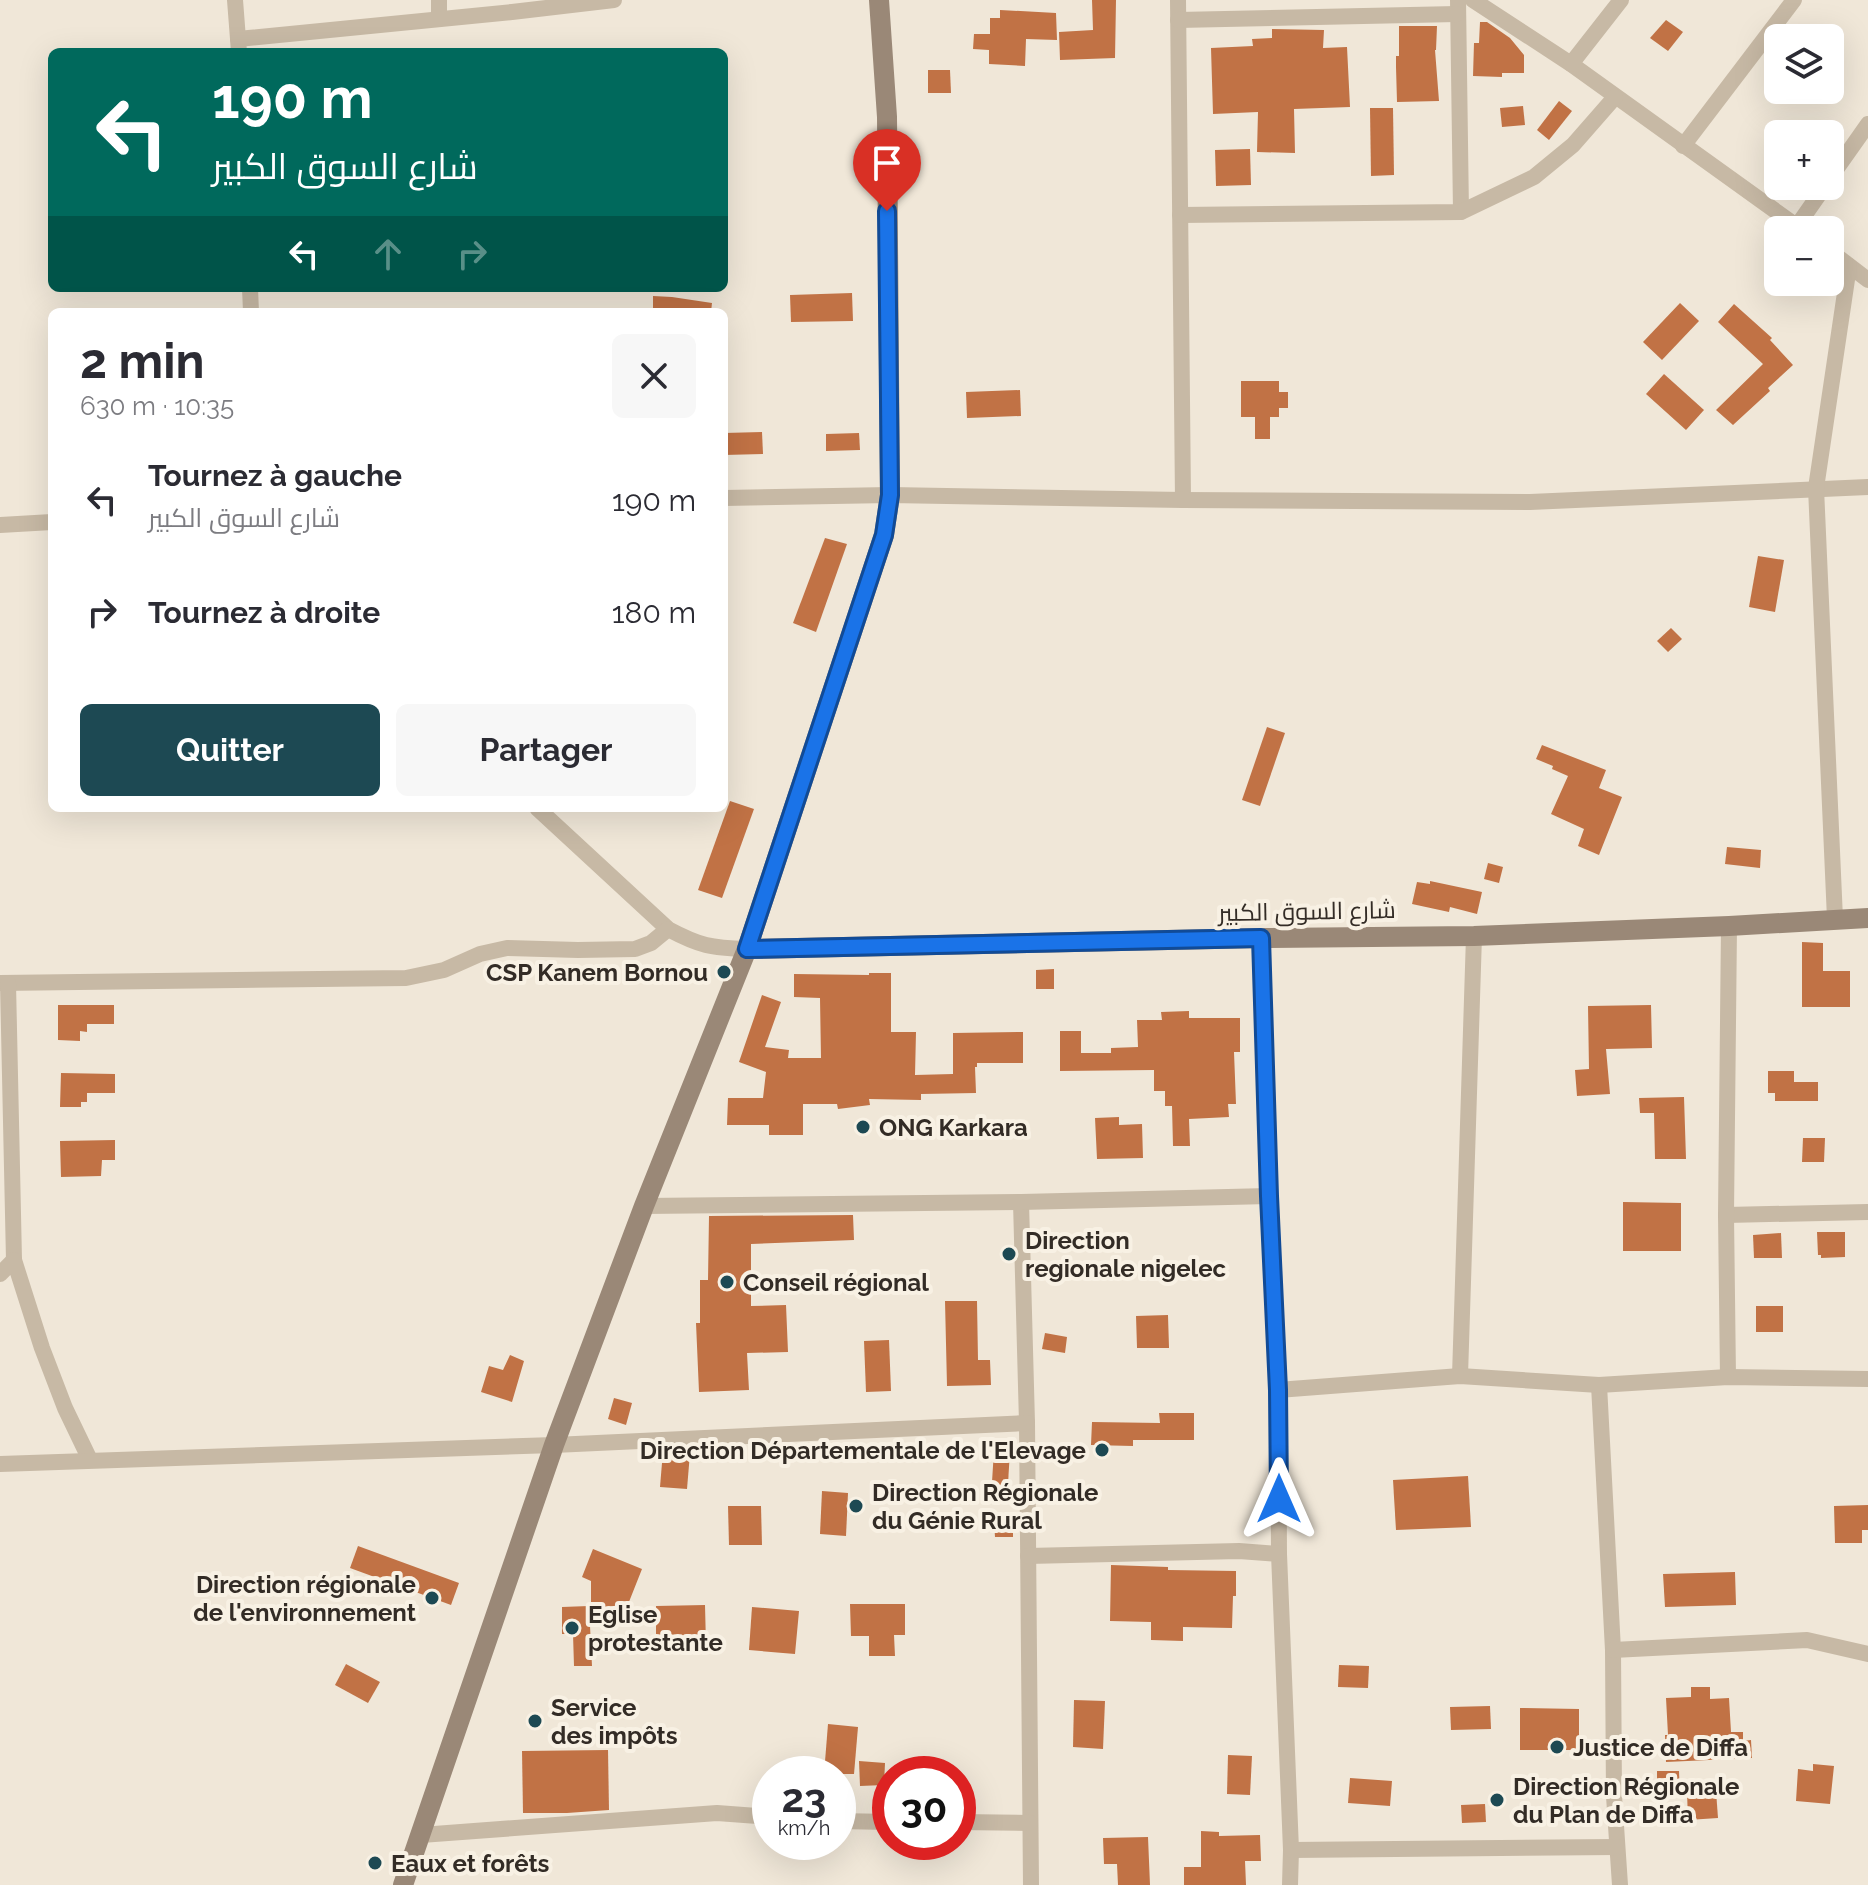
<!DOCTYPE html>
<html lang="fr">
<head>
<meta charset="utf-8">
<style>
	body { margin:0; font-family:Raleway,Cairo,sans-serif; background:#f7f7f7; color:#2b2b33; height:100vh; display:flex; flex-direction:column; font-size:30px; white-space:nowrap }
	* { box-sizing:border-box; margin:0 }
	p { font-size:26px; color:#7c7c81 }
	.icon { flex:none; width:44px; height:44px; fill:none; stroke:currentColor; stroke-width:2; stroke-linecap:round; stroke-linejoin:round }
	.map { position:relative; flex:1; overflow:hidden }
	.sheet { position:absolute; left:48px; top:308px; width:680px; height:504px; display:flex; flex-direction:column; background:#fff; border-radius:12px; box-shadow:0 8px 32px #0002 }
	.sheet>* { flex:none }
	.guide { position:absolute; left:48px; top:48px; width:680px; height:244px; border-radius:12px; box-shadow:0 8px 32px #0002; background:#00695c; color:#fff; overflow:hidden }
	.fabs { position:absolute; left:1764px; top:24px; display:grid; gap:16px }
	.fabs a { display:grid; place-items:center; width:80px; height:80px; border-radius:12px; background:#fff; box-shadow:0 8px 32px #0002; font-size:40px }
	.speed { position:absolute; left:752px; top:1756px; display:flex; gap:16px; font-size:40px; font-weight:700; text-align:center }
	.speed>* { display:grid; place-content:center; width:104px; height:104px; border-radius:50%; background:#fff; box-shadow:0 8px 32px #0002; line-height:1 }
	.speed small { font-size:20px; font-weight:400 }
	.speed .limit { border:12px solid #d22; background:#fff; color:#111 }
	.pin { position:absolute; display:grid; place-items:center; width:68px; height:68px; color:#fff; margin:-82px -34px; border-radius:50% 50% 50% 0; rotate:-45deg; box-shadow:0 0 8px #0007 }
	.pin .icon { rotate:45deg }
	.me { position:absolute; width:88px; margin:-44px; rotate:0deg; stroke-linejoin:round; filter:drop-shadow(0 0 6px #0008) }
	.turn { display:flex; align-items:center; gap:28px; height:168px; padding:0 32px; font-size:36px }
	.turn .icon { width:104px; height:104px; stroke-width:2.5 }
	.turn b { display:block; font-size:56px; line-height:68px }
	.lanes { display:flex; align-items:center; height:76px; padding:0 32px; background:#0003; justify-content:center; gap:40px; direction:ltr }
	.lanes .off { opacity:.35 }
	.round { display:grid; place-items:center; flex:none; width:84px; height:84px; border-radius:12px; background:#f7f7f7 }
	.overview { display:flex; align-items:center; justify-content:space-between; height:136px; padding:0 32px }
	h1 { font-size:48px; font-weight:700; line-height:60px }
	.cta { display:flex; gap:16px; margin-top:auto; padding:16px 32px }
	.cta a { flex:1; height:92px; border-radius:12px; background:#1d4953; color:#fff; font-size:32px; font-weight:700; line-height:92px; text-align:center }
	.cta a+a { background:#f7f7f7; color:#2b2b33 }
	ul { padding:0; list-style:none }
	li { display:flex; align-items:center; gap:24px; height:112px; padding:0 32px }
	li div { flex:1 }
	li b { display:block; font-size:30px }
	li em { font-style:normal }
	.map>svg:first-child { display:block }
	.building { fill:#c17245 }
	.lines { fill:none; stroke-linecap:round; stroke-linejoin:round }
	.street { stroke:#c7b9a5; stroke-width:16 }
	.secondary { stroke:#9a8877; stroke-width:20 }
	.route-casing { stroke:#114b97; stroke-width:20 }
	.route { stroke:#1a73e8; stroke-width:14 }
	.poi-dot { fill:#1d4953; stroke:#f8f1e4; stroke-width:3 }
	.labels { text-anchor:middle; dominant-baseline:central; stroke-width:8; stroke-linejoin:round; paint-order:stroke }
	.street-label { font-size:24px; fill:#332c26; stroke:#f8f1e4 }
	.poi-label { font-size:24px; font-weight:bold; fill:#332c26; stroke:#f8f1e4; text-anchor:start }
</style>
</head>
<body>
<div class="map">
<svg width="1868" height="1885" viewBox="0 0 1868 1885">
	<rect width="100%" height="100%" fill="#f0e7d8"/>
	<g class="building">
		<polygon points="1092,0 1116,0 1115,58 1060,60 1059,32 1093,30"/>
		<polygon points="1000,10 1056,13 1057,40 1026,39 1025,66 989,64 989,50 973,49 974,34 990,34 990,18 1000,18"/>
		<polygon points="1666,20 1683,32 1668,51 1650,38"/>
		<polygon points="1480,22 1487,22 1510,38 1524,55 1524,73 1502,73 1502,77 1473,76 1474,43 1479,43"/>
		<polygon points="1399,26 1437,26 1436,50 1435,50 1439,101 1397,102 1396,67 1396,56 1399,56"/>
		<polygon points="1272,29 1324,30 1323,48 1347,47 1350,107 1294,109 1295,153 1257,152 1258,112 1213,114 1211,48 1253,46 1252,39 1272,38"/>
		<polygon points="928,70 950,70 951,93 928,93"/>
		<polygon points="1559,101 1572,111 1549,140 1537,130"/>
		<polygon points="1523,106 1525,125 1502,127 1500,108"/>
		<polygon points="1370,108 1393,108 1394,175 1371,176"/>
		<polygon points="1250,149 1251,185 1216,186 1215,150"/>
		<polygon points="852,293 853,321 791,322 790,295"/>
		<polygon points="653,296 672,297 712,303 711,312 653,312"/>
		<polygon points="1680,303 1699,321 1662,360 1643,342"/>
		<polygon points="1734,304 1772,338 1770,340 1793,365 1768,388 1770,391 1733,425 1716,410 1763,364 1718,322"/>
		<polygon points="1664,374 1704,410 1686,430 1646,394"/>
		<polygon points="1241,381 1279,381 1279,392 1288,392 1288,408 1279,408 1279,417 1270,417 1270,439 1255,439 1255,417 1241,417"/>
		<polygon points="1020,390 1021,416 967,418 966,392"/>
		<polygon points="762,432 763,454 724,455 724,433"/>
		<polygon points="859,433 860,450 826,451 826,434"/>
		<polygon points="825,538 847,544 816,632 793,623"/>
		<polygon points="1758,556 1784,560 1775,612 1749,607"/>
		<polygon points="1671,628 1682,639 1668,652 1657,641"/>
		<polygon points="1267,727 1285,733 1260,806 1242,800"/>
		<polygon points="1542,745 1606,770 1599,788 1622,797 1599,855 1578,846 1584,829 1551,814 1568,776 1552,769 1553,766 1536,759"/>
		<polygon points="730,801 754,809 722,898 698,890"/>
		<polygon points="1727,847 1761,850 1760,868 1725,864"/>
		<polygon points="1488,863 1503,867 1499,883 1484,879"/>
		<polygon points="1430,881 1482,892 1477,914 1450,907 1449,912 1412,904 1417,882 1430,884"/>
		<polygon points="1802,942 1823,943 1823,971 1850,971 1850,1007 1802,1007"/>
		<polygon points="1054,969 1054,989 1036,989 1036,970"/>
		<polygon points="869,973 891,973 891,1032 916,1032 915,1075 953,1074 953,1033 1023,1032 1023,1063 977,1063 977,1067 975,1067 976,1093 921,1094 921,1100 869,1099 870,1105 838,1109 837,1104 803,1104 803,1135 769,1135 769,1125 727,1125 728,1098 763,1098 766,1072 739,1062 762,995 781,1002 765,1047 789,1050 788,1058 821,1058 820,998 794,997 794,974 869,975"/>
		<polygon points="58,1005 114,1005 114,1024 87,1024 87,1032 80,1031 80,1041 58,1040"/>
		<polygon points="1651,1005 1652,1048 1606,1049 1610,1094 1577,1096 1575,1070 1589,1069 1588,1006"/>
		<polygon points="1189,1011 1189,1018 1240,1018 1240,1052 1234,1052 1236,1104 1228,1104 1229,1117 1189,1119 1190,1146 1173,1146 1172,1106 1165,1106 1165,1091 1154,1091 1154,1070 1060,1071 1060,1031 1081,1031 1081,1053 1111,1053 1111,1048 1138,1047 1137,1020 1162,1020 1161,1012"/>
		<polygon points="1768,1071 1794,1071 1794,1082 1818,1082 1818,1101 1775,1101 1775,1093 1768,1093"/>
		<polygon points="61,1073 115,1074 115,1093 87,1093 87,1102 81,1102 81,1107 60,1107"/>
		<polygon points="1684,1097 1686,1159 1655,1159 1654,1113 1640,1113 1639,1098"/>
		<polygon points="1119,1117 1119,1125 1142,1124 1143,1158 1097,1159 1095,1118"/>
		<polygon points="1803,1138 1825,1138 1824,1162 1802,1162"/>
		<polygon points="115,1140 115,1160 102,1160 101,1176 61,1177 60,1141"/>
		<polygon points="1623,1202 1681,1203 1681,1251 1623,1251"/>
		<polygon points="853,1215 854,1240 751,1244 751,1306 786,1305 788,1352 747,1353 749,1390 699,1392 696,1323 700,1323 700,1280 708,1280 709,1216"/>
		<polygon points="1817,1232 1845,1232 1845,1257 1821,1258 1821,1255 1818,1255"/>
		<polygon points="1781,1233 1782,1258 1754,1258 1753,1235"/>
		<polygon points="945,1301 977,1301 978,1360 990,1360 991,1385 947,1386"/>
		<rect x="1756" y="1306" width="27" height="26"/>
		<polygon points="1168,1315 1169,1348 1137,1348 1136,1316"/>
		<polygon points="1045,1333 1067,1337 1065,1353 1042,1349"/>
		<polygon points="889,1340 891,1391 866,1392 864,1341"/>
		<polygon points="510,1355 524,1361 512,1402 481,1392 489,1366 503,1370"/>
		<polygon points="614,1398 632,1403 626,1425 608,1419"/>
		<polygon points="1159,1413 1194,1413 1194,1440 1133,1440 1133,1446 1091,1445 1092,1422 1160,1423"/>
		<polygon points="994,1449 1010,1451 1007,1500 991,1499"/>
		<polygon points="663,1451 690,1453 687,1489 660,1487"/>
		<polygon points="1468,1476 1471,1527 1396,1530 1393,1480"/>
		<polygon points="822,1491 848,1493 846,1536 820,1534"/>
		<polygon points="1868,1505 1868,1530 1862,1530 1862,1543 1835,1543 1834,1506"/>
		<polygon points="728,1506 761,1506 762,1545 729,1545"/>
		<polygon points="1013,1520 1013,1537 995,1537 994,1521"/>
		<polygon points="358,1546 459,1583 451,1605 350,1568"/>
		<polygon points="593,1549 642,1569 623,1617 591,1617 591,1581 582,1577"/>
		<polygon points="1111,1565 1168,1567 1168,1570 1236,1571 1236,1596 1233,1596 1232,1628 1183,1627 1183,1641 1151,1640 1151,1622 1110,1621"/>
		<polygon points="1735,1572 1736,1605 1665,1607 1663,1574"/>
		<polygon points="850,1604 905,1604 905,1635 894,1635 895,1656 869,1656 869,1636 851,1636"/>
		<polygon points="705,1605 706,1645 676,1645 675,1641 656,1641 656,1606"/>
		<polygon points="589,1606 592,1666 574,1666 573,1634 562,1634 562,1607"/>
		<polygon points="752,1607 799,1611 795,1654 749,1650"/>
		<polygon points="346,1664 380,1682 368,1703 335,1685"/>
		<polygon points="1339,1665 1369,1666 1368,1688 1338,1687"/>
		<polygon points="1691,1687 1710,1687 1710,1699 1729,1698 1731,1732 1743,1732 1743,1741 1751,1740 1752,1758 1666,1762 1665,1735 1668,1735 1666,1698 1691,1697"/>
		<polygon points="1074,1700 1105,1701 1103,1749 1073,1747"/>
		<polygon points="1490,1706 1491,1729 1451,1730 1450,1707"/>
		<polygon points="1520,1708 1579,1709 1579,1750 1520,1750"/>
		<polygon points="828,1724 858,1727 854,1774 824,1774"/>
		<polygon points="608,1750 609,1810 567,1813 523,1813 522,1751"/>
		<polygon points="1228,1755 1252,1756 1250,1795 1227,1794"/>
		<polygon points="859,1761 885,1763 884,1785 860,1786"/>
		<polygon points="1813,1764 1834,1766 1830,1804 1796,1801 1798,1769 1813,1771"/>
		<polygon points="1657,1771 1679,1771 1680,1797 1657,1797"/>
		<polygon points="1350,1778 1392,1781 1390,1806 1348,1803"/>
		<polygon points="1716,1791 1718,1818 1688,1820 1687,1792"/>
		<polygon points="1485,1804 1486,1822 1462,1823 1461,1805"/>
		<polygon points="1201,1831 1219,1832 1219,1836 1260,1835 1261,1861 1245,1861 1246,1885 1184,1885 1184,1867 1201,1867"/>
		<polygon points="1148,1837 1150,1885 1118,1885 1117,1864 1104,1864 1103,1838"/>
	</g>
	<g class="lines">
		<g class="street">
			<polyline points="235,0 239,52"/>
			<polyline points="439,0 439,19"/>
			<polyline points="1178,0 1183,500"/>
			<polyline points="1458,0 1461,212"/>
			<polyline points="1473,0 1571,64 1802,230"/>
			<polyline points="1178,20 1457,14"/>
			<polyline points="238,39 512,12 614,0"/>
			<polyline points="1571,64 1621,0"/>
			<polyline points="1683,146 1794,0"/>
			<polyline points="1830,178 1868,124"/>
			<polyline points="1180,215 1461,212 1534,177 1573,145 1615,97"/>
			<polyline points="1797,226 1825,186"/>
			<polyline points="1830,251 1868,280"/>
			<polyline points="250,288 251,312"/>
			<polyline points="724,498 890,495 1183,500 1530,502 1868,487"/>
			<polyline points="0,525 52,522"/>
			<path d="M537,808L668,929C700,946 711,948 747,949"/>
			<polyline points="1835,919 1816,488 1849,266"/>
			<polyline points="1261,938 1269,1196 1278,1390 1279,1554 1291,1850 1290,1885"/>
			<polyline points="0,983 406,978 444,970 480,954 507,948 578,950 635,949 651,943 668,929"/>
			<polyline points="8,983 14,1260"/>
			<polyline points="1021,1202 1027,1423 1031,1885"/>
			<polyline points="644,1206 1021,1202 1269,1196"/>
			<polyline points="1726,1215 1868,1212"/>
			<polyline points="0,1274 14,1260 42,1348 65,1408 90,1460"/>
			<polyline points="1460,1376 1474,936"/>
			<polyline points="1728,1377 1726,1215 1729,926"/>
			<polyline points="1599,1385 1613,1650 1614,1796 1620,1885"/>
			<polyline points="1278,1390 1460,1376 1599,1385 1728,1377 1868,1379"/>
			<polyline points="0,1464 554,1445 1027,1423"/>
			<polyline points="1028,1556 1239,1551 1279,1554"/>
			<polyline points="1613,1650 1807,1640 1868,1654"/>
			<polyline points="838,1821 890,1822"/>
			<polyline points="958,1822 1030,1823"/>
			<polyline points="421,1835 717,1813 770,1817"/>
			<polyline points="1291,1850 1617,1847"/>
		</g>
		<g class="secondary">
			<polyline points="747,949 1261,938 1474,936 1729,926 1868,918"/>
			<polyline points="403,1885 554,1445 644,1206 747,949 884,535 890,495 887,117 879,0"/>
		</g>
	</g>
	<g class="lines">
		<defs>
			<polyline id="route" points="887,211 890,495 884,535 747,949 1261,938 1269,1196 1278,1390 1279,1499"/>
		</defs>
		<use href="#route" class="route-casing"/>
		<use href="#route" class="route"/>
	</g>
	<g class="poi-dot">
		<circle cx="724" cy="972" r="8"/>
		<circle cx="863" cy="1127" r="8"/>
		<circle cx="1009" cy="1254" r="8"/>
		<circle cx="727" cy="1282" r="8"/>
		<circle cx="1102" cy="1450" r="8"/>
		<circle cx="856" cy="1506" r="8"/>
		<circle cx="432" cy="1598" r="8"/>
		<circle cx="572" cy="1628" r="8"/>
		<circle cx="535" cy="1721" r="8"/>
		<circle cx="1557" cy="1747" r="8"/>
		<circle cx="1497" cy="1800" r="8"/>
		<circle cx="375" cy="1863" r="8"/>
	</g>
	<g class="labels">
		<g class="street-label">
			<text transform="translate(1307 911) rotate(-1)">شارع السوق الكبير</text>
		</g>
		<g class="poi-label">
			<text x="708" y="972" text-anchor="end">CSP Kanem Bornou</text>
			<text x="879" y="1127">ONG Karkara</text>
			<text x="1025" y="1240">Direction<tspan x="1025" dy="28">regionale nigelec</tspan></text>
			<text x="743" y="1282">Conseil régional</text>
			<text x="1086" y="1450" text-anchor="end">Direction Départementale de l'Elevage</text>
			<text x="872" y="1492">Direction Régionale<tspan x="872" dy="28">du Génie Rural</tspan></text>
			<text x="416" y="1584" text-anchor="end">Direction régionale<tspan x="416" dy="28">de l'environnement</tspan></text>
			<text x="588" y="1614">Eglise<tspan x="588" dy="28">protestante</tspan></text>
			<text x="551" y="1707">Service<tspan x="551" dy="28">des impôts</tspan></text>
			<text x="1573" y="1747">Justice de Diffa</text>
			<text x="1513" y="1786">Direction Régionale<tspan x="1513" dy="28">du Plan de Diffa</tspan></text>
			<text x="391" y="1863">Eaux et forêts</text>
		</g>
	</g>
</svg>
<div class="fabs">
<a><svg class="icon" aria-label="layers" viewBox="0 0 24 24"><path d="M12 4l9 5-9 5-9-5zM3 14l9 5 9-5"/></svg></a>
<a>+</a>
<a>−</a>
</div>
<div class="speed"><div>23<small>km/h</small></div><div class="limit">30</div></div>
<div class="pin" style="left:887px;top:211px;background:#d93025"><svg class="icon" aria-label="arrive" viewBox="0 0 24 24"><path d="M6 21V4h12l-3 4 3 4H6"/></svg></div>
<svg class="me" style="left:1279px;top:1499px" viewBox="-20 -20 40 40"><path d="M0-17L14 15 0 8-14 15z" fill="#1a73e8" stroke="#fff" stroke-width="4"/></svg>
<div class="guide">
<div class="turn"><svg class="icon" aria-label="left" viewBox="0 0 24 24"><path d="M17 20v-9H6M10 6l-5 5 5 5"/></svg><div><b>190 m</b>شارع السوق الكبير</div></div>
<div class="lanes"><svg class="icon" aria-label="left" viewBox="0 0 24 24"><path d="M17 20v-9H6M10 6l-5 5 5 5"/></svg><svg class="icon off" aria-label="ahead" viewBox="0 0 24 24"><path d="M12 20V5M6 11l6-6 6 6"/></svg><svg class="icon off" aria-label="right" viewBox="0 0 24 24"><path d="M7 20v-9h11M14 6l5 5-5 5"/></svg></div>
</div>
<section class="sheet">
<div class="overview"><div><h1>2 min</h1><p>630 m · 10:35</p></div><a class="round"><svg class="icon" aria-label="close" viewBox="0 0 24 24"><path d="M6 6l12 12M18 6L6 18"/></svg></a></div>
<ul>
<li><svg class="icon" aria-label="left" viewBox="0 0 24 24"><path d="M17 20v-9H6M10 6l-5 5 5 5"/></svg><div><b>Tournez à gauche</b><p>شارع السوق الكبير</p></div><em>190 m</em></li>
<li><svg class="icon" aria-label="right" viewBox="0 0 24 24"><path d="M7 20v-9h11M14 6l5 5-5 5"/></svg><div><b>Tournez à droite</b></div><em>180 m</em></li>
</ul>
<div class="cta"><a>Quitter</a><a>Partager</a></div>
</section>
</div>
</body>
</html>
